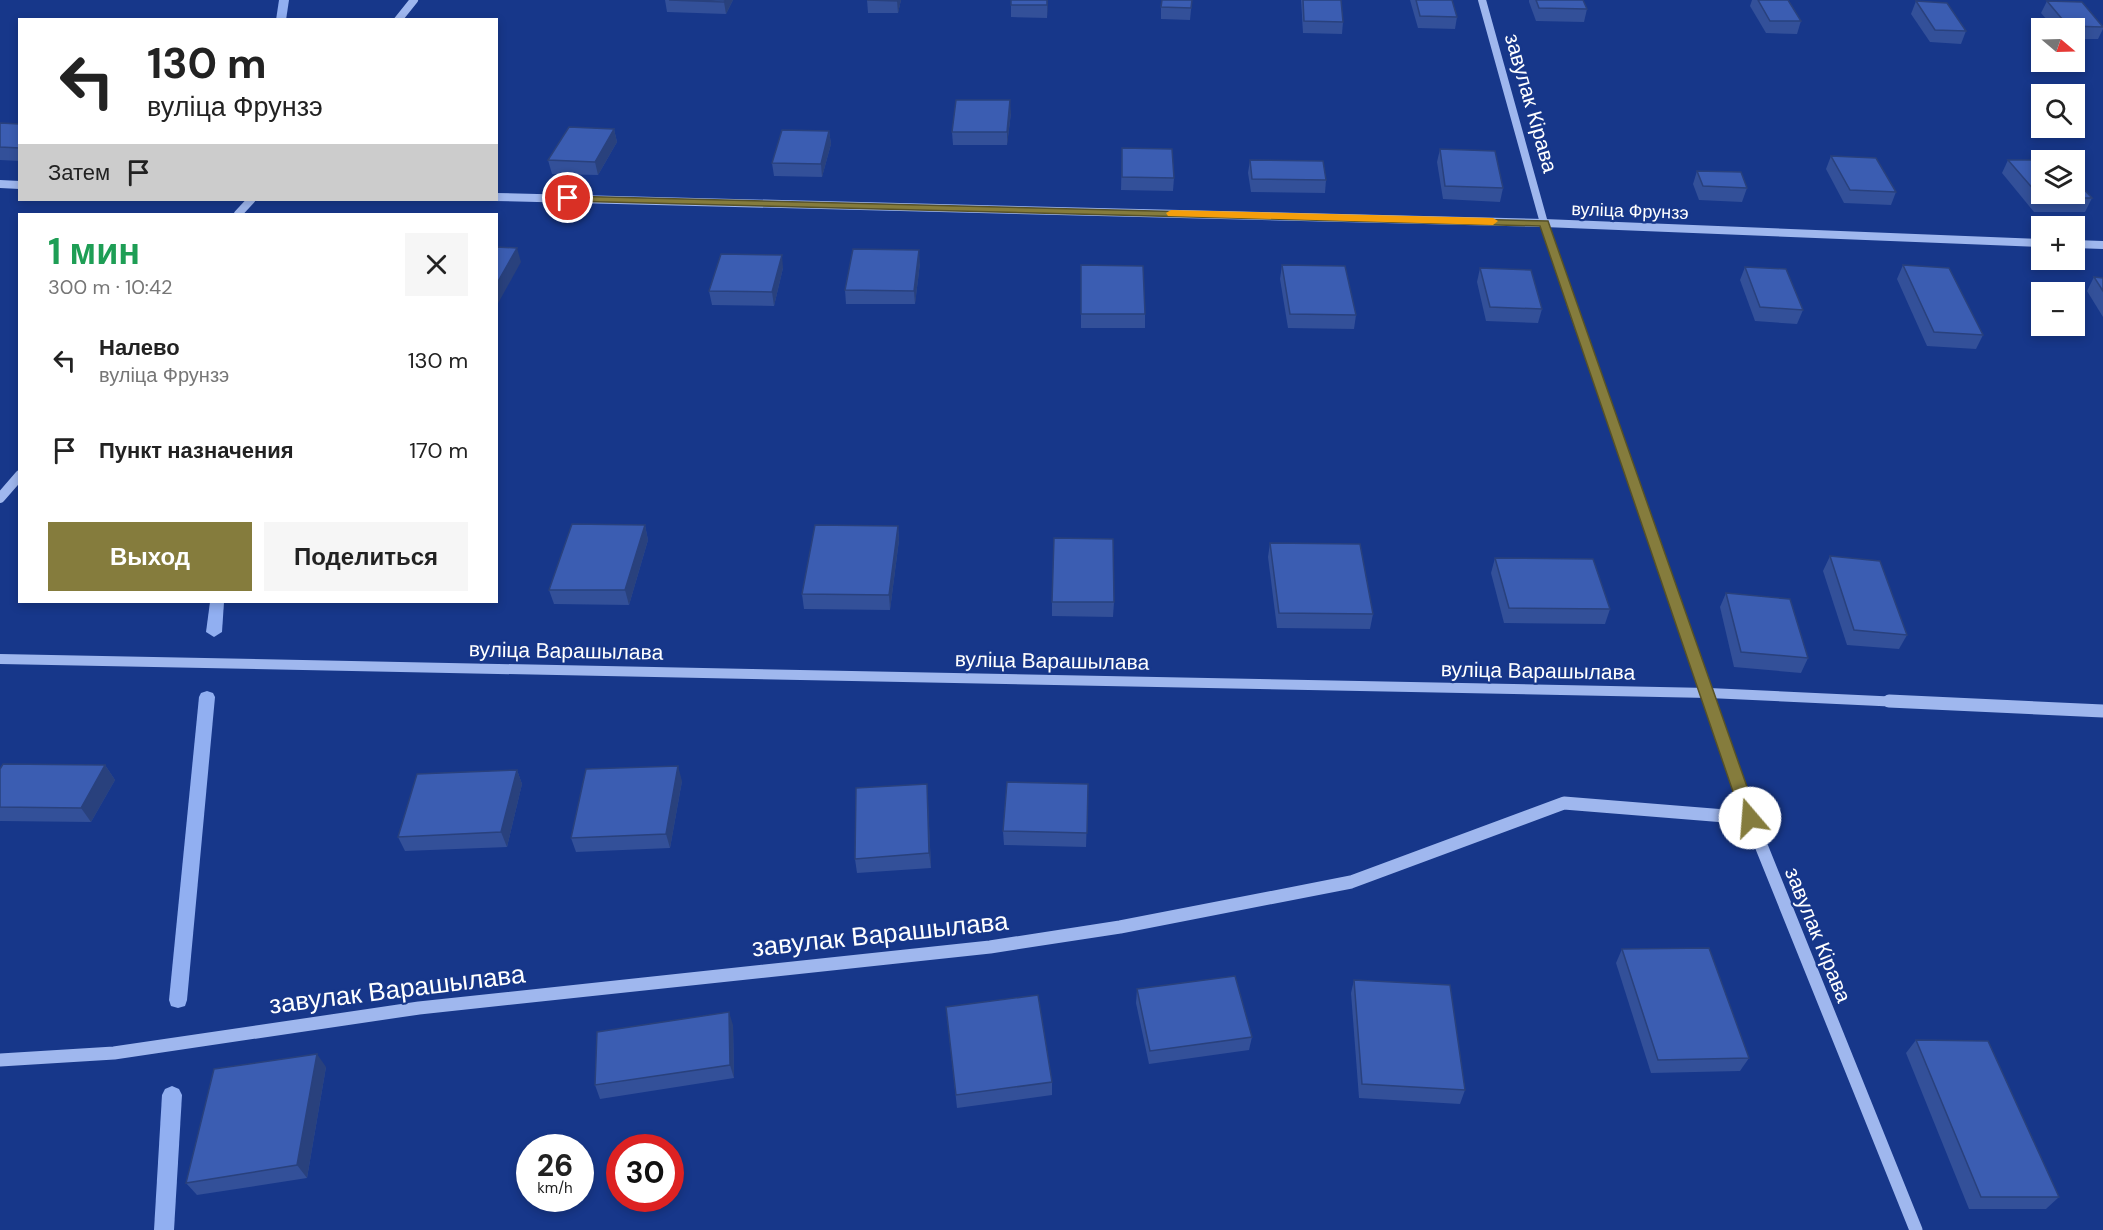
<!DOCTYPE html>
<html lang="ru">
<head>
<meta charset="utf-8">
<style>
	body { margin:0; font-family:"DM Sans",sans-serif; background:#f6f6f6; color:#222; height:100vh; display:flex; flex-direction:column; font-size:22px; white-space:nowrap }
	* { box-sizing:border-box; margin:0 }
	p { font-size:20px; color:#767676 }
	.icon { flex:none; width:33px; height:33px; fill:none; stroke:currentColor; stroke-width:2; stroke-linecap:round; stroke-linejoin:round }
	.map { position:relative; flex:1; overflow:hidden }
	.panel { position:absolute; left:18px; top:213px; width:480px; height:390px; display:flex; flex-direction:column; background:#fff; border-radius:0px; box-shadow:0 3px 9px #0003 }
	.panel>* { flex:none }
	.banner { position:absolute; left:18px; top:18px; width:480px; height:183px; border-radius:0px; box-shadow:0 3px 9px #0003; background:#fff; color:#222; overflow:hidden }
	.needle { width:39px; rotate:109deg }
	.buttons { position:absolute; left:2031px; top:18px; display:grid; gap:12px }
	.buttons a { display:grid; place-items:center; width:54px; height:54px; border-radius:0px; background:#fff; box-shadow:0 3px 9px #0003; font-size:30px }
	.speed { position:absolute; left:516px; top:1134px; display:flex; gap:12px; font-size:30px; font-weight:700; text-align:center }
	.speed>* { display:grid; place-content:center; width:78px; height:78px; border-radius:50%; background:#fff; box-shadow:0 3px 9px #0003; line-height:1 }
	.speed small { font-size:15px; font-weight:400 }
	.speed .limit { border:9px solid #d22; background:#fff; color:#111 }
	.pin { position:absolute; display:grid; place-items:center; width:51px; height:51px; color:#fff; margin:-26px; border:3px solid #fff; border-radius:50%; box-shadow:0 2px 6px #0007 }
	.me { position:absolute; width:66px; margin:-33px; rotate:342deg; stroke-linejoin:round; filter:drop-shadow(0 0 4px #0008) }
	.turn { display:flex; align-items:center; gap:21px; height:126px; padding:0 30px; font-size:27px }
	.turn .icon { width:78px; height:78px; stroke-width:2.5 }
	.turn b { display:block; font-size:42px; line-height:51px }
	.then { display:flex; align-items:center; height:57px; padding:0 30px; background:#0003; gap:12px; font-size:22px }
	.round { display:grid; place-items:center; flex:none; width:63px; height:63px; border-radius:0px; background:#f6f6f6 }
	.overview { display:flex; align-items:center; justify-content:space-between; height:102px; padding:0 30px }
	h1 { font-size:36px; font-weight:700; line-height:45px; color:#1e9e55 }
	.primary-button { display:flex; gap:12px; margin-top:auto; padding:12px 30px }
	.primary-button a { flex:1; height:69px; border-radius:0px; background:#857c3d; color:#fff; font-size:24px; font-weight:700; line-height:69px; text-align:center }
	.primary-button a+a { background:#f6f6f6; color:#222 }
	ul { padding:0; list-style:none }
	li { display:flex; align-items:center; gap:18px; height:90px; padding:0 30px }
	li div { flex:1 }
	li b { display:block; font-size:22px }
	li em { font-style:normal }
	.map>svg:first-child { display:block }
	.lines { fill:none; stroke-linecap:round; stroke-linejoin:round }
	.stream { fill:#91aff1; fill-rule:evenodd }
	.minor-far2 { stroke:#9fb7ee; stroke-width:8 }
	.minor-far1 { stroke:#9fb7ee; stroke-width:10 }
	.minor { stroke:#9fb7ee; stroke-width:13 }
	.wall { fill:#335099 }
	.shaded-wall { fill:#29417d }
	.building { fill:#3b5db2; stroke:#29417d; stroke-width:1.5 }
	.route { fill:#857c3d; stroke:#565128; stroke-width:1.5 }
	.slow { fill:#f59e0b }
	.labels { text-anchor:middle; dominant-baseline:central; stroke-width:4.5; stroke-linejoin:round; paint-order:stroke }
	.far-street-label { font-size:18px; fill:#fff; stroke:#17378a }
	.street-label { font-size:21px; fill:#fff; stroke:#17378a }
	.near-street-label { font-size:26px; fill:#fff; stroke:#17378a }
</style>
</head>
<body>
<div class="map">
<svg width="2103" height="1230" viewBox="0 0 2103 1230">
	<rect width="100%" height="100%" fill="#17378a"/>
	<g class="lines">
		<g class="stream">
			<polygon points="279,0 289,0 286,20 276,20"/>
			<polygon points="210,602 224,602 222,632 214,637 206,632"/>
			<polygon points="207,691 213,693 215,697 187,1000 185,1006 178,1008 171,1006 169,1000 199,697 201,693"/>
			<polygon points="172,1086 179,1089 182,1095 174,1230 154,1230 162,1095 165,1089"/>
		</g>
		<g class="minor-far2">
			<polyline points="1482,0 1544,223 1572,303"/>
			<polyline points="398,20 414,0"/>
			<polyline points="0,184 20,185"/>
			<polyline points="496,197 1544,223 2042,243"/>
			<polyline points="238,214 251,200"/>
			<polyline points="2074,244 2103,245"/>
		</g>
		<g class="minor-far1">
			<polyline points="1571,302 1710,703"/>
			<polyline points="0,498 20,475"/>
			<polyline points="0,659 1709,693 1922,703"/>
		</g>
		<g class="minor">
			<polyline points="1710,701 1750,818 1916,1230"/>
			<polyline points="1889,701 2103,711"/>
			<polyline points="0,1060 114,1053 419,1008 990,947 1120,927 1351,882 1564,803 1750,818"/>
		</g>
	</g>
	<g class="wall">
		<polygon points="665,0 733,0 726,14 667,12"/>
		<polygon points="867,0 901,0 898,13 868,13"/>
		<polygon points="1011,0 1048,0 1047,18 1011,17"/>
		<polygon points="1192,0 1190,20 1161,19 1161,7"/>
		<polygon points="1301,0 1341,0 1343,22 1342,34 1303,33"/>
		<polygon points="1410,0 1452,0 1457,17 1455,29 1418,28"/>
		<polygon points="1529,0 1583,0 1587,9 1584,22 1536,21 1529,2"/>
		<polygon points="1752,0 1788,0 1801,21 1797,34 1766,33 1750,6"/>
		<polygon points="1916,1 1966,31 1961,44 1930,42 1911,14"/>
		<polygon points="2047,1 2103,26 2103,29 2098,39 2074,39 2074,28 2054,28 2041,13"/>
		<polygon points="1011,113 1007,145 953,145 952,132"/>
		<polygon points="0,123 20,124 20,161 0,160"/>
		<polygon points="614,129 617,142 598,175 552,174 548,160"/>
		<polygon points="829,131 831,144 822,177 774,176 772,163"/>
		<polygon points="1122,148 1174,178 1173,191 1121,190"/>
		<polygon points="1440,149 1503,188 1500,202 1443,199 1437,162"/>
		<polygon points="1831,156 1896,192 1891,205 1844,203 1826,169"/>
		<polygon points="1250,160 1326,180 1325,193 1251,192 1248,173"/>
		<polygon points="2008,160 2092,198 2085,212 2034,212 2002,173"/>
		<polygon points="1697,171 1747,188 1742,202 1699,200 1693,184"/>
		<polygon points="920,263 915,304 846,304 845,290"/>
		<polygon points="1081,265 1145,314 1145,328 1081,328"/>
		<polygon points="1282,265 1356,315 1354,329 1288,328 1280,279"/>
		<polygon points="1903,265 1983,335 1976,349 1927,346 1897,279"/>
		<polygon points="1745,267 1803,310 1797,324 1755,321 1740,280"/>
		<polygon points="783,268 774,306 712,305 709,291"/>
		<polygon points="1480,268 1542,309 1538,323 1486,321 1477,282"/>
		<polygon points="2094,277 2103,278 2103,317 2087,291"/>
		<polygon points="645,525 648,540 629,605 554,604 549,590"/>
		<polygon points="898,526 899,540 890,610 804,609 802,594"/>
		<polygon points="1270,543 1373,614 1370,629 1277,628 1268,557"/>
		<polygon points="1830,556 1907,635 1899,649 1847,645 1823,571"/>
		<polygon points="1495,558 1610,609 1605,624 1504,623 1491,573"/>
		<polygon points="1726,593 1808,658 1801,673 1734,667 1720,607"/>
		<polygon points="1052,602 1114,602 1113,617 1052,616"/>
		<polygon points="105,765 115,780 91,822 0,821 0,769"/>
		<polygon points="517,770 522,784 507,847 405,851 398,837"/>
		<polygon points="682,781 670,848 576,852 571,838"/>
		<polygon points="927,784 931,868 857,873 855,859"/>
		<polygon points="1088,784 1086,847 1004,845 1003,831"/>
		<polygon points="1622,949 1749,1058 1740,1071 1651,1073 1616,963"/>
		<polygon points="1354,980 1465,1090 1460,1104 1359,1098 1351,993"/>
		<polygon points="1137,989 1252,1037 1249,1050 1149,1064 1136,1003"/>
		<polygon points="946,1007 1052,1082 1052,1095 957,1108"/>
		<polygon points="733,1025 734,1078 600,1099 595,1085"/>
		<polygon points="1916,1040 2059,1197 2046,1209 1969,1209 1906,1053"/>
		<polygon points="326,1067 307,1178 197,1195 186,1183"/>
	</g>
	<g class="shaded-wall">
		<polygon points="725,0 733,0 726,14 724,2"/>
		<polygon points="897,0 901,0 898,13 897,1"/>
		<polygon points="1047,0 1048,0 1047,18"/>
		<polygon points="1010,100 1011,113 1007,145 1007,132"/>
		<polygon points="614,129 617,142 598,175 595,162"/>
		<polygon points="829,131 831,144 822,177 821,164"/>
		<polygon points="517,248 521,262 496,307 496,285"/>
		<polygon points="919,250 920,263 915,304 914,291"/>
		<polygon points="782,255 783,268 774,306 772,292"/>
		<polygon points="645,525 648,540 629,605 625,590"/>
		<polygon points="898,526 899,540 890,610 889,595"/>
		<polygon points="105,765 115,780 91,822 81,808"/>
		<polygon points="678,766 682,781 670,848 666,834"/>
		<polygon points="517,770 522,784 507,847 501,832"/>
		<polygon points="927,784 928,798 931,868 929,853"/>
		<polygon points="729,1012 733,1025 734,1078 730,1065"/>
		<polygon points="317,1054 326,1067 307,1178 297,1165"/>
	</g>
	<g class="building">
		<polygon points="669,0 725,0 724,2"/>
		<polygon points="867,0 897,0 897,1"/>
		<rect x="1011" y="0" width="36" height="5"/>
		<polygon points="1162,0 1192,0 1191,8 1161,7"/>
		<polygon points="1303,0 1341,0 1343,22 1304,21"/>
		<polygon points="1416,0 1452,0 1457,17 1420,16"/>
		<polygon points="1536,0 1583,0 1587,9 1539,8"/>
		<polygon points="1758,0 1788,0 1801,21 1770,21"/>
		<polygon points="1916,1 1947,3 1966,31 1935,30"/>
		<polygon points="2047,1 2082,2 2103,27 2068,26"/>
		<polygon points="956,100 1010,100 1007,132 952,132"/>
		<polygon points="0,123 20,124 20,148 0,147"/>
		<polygon points="569,127 614,129 595,162 548,160"/>
		<polygon points="782,130 829,131 821,164 772,163"/>
		<polygon points="1122,148 1172,149 1174,178 1122,177"/>
		<polygon points="1440,149 1495,151 1503,188 1445,186"/>
		<polygon points="1831,156 1876,158 1896,192 1850,190"/>
		<polygon points="1250,160 1323,161 1326,180 1252,179"/>
		<polygon points="2008,160 2057,160 2042,160 2042,194 2074,194 2074,179 2092,198 2041,198"/>
		<polygon points="1697,171 1741,172 1747,188 1703,186"/>
		<polygon points="496,247 517,248 496,285"/>
		<polygon points="853,249 919,250 914,291 845,290"/>
		<polygon points="721,254 782,255 772,292 709,291"/>
		<polygon points="1081,265 1143,266 1145,314 1081,314"/>
		<polygon points="1282,265 1345,266 1356,315 1290,314"/>
		<polygon points="1903,265 1949,268 1983,335 1934,332"/>
		<polygon points="1745,267 1786,269 1803,310 1760,307"/>
		<polygon points="1480,268 1531,270 1542,309 1490,307"/>
		<polygon points="2094,277 2103,278 2103,291"/>
		<polygon points="572,524 645,525 625,590 549,590"/>
		<polygon points="815,525 898,526 889,595 802,594"/>
		<polygon points="1054,538 1113,539 1114,602 1052,602"/>
		<polygon points="1270,543 1360,544 1373,614 1279,613"/>
		<polygon points="1830,556 1880,561 1907,635 1854,630"/>
		<polygon points="1495,558 1593,559 1610,609 1509,608"/>
		<polygon points="1726,593 1790,599 1808,658 1741,652"/>
		<polygon points="3,764 105,765 81,808 0,807 0,769"/>
		<polygon points="678,766 666,834 571,838 586,769"/>
		<polygon points="517,770 501,832 398,837 417,774"/>
		<polygon points="1007,782 1088,784 1087,833 1003,831"/>
		<polygon points="927,784 929,853 855,859 856,788"/>
		<polygon points="1709,948 1749,1058 1658,1060 1622,949"/>
		<polygon points="1235,976 1252,1037 1150,1051 1137,989"/>
		<polygon points="1354,980 1450,985 1465,1090 1362,1084"/>
		<polygon points="1038,995 1052,1082 956,1095 946,1007"/>
		<polygon points="729,1012 730,1065 595,1085 597,1032"/>
		<polygon points="1916,1040 1988,1041 2059,1197 1981,1197"/>
		<polygon points="317,1054 297,1165 186,1183 214,1069"/>
	</g>
	<polygon class="route" points="564,196 1548,221 1758,818 1756,823 1745,823 1742,818 1540,226 568,201 564,200"/>
	<polygon class="slow" points="1171,210 1493,218 1498,221 1493,225 1168,216 1166,213"/>
	<g class="labels">
		<g class="far-street-label">
			<text transform="translate(1630 211) rotate(2)">вуліца Фрунзэ</text>
		</g>
		<g class="street-label">
			<text transform="translate(1531 103) rotate(74)">завулак Кірава</text>
			<text transform="translate(566 651) rotate(1)">вуліца Варашылава</text>
			<text transform="translate(1052 661) rotate(1)">вуліца Варашылава</text>
			<text transform="translate(1538 671) rotate(1)">вуліца Варашылава</text>
			<text transform="translate(1818 935) rotate(68)">завулак Кірава</text>
		</g>
		<g class="near-street-label">
			<text transform="translate(880 934) rotate(-6)">завулак Варашылава</text>
			<text transform="translate(397 989) rotate(-7)">завулак Варашылава</text>
		</g>
	</g>
</svg>
<div class="buttons">
<a><svg class="needle" viewBox="-14 -14 28 28"><path d="M0-13l5 13h-10z" fill="#e53935"/><path d="M0 13l5-13h-10z" fill="#767676"/></svg></a>
<a><svg class="icon" aria-label="search" viewBox="0 0 24 24"><circle cx="10" cy="10" r="6"/><path d="M15 15l6 6"/></svg></a>
<a><svg class="icon" aria-label="layers" viewBox="0 0 24 24"><path d="M12 4l9 5-9 5-9-5zM3 14l9 5 9-5"/></svg></a>
<a>+</a>
<a>−</a>
</div>
<div class="speed"><div>26<small>km/h</small></div><div class="limit">30</div></div>
<div class="pin" style="left:568px;top:198px;background:#d93025"><svg class="icon" aria-label="arrive" viewBox="0 0 24 24"><path d="M6 21V4h12l-3 4 3 4H6"/></svg></div>
<svg class="me" style="left:1750px;top:818px" viewBox="-20 -20 40 40"><circle r="19" fill="#fff"/><path d="M0-13L10 11 0 6-10 11z" fill="#857c3d"/></svg>
<div class="banner">
<div class="turn"><svg class="icon" aria-label="left" viewBox="0 0 24 24"><path d="M17 20v-9H6M10 6l-5 5 5 5"/></svg><div><b>130 m</b>вуліца Фрунзэ</div></div>
<div class="then">Затем<svg class="icon" aria-label="arrive" viewBox="0 0 24 24"><path d="M6 21V4h12l-3 4 3 4H6"/></svg></div>
</div>
<section class="panel">
<div class="overview"><div><h1>1 мин</h1><p>300 m · 10:42</p></div><a class="round"><svg class="icon" aria-label="close" viewBox="0 0 24 24"><path d="M6 6l12 12M18 6L6 18"/></svg></a></div>
<ul>
<li><svg class="icon" aria-label="left" viewBox="0 0 24 24"><path d="M17 20v-9H6M10 6l-5 5 5 5"/></svg><div><b>Налево</b><p>вуліца Фрунзэ</p></div><em>130 m</em></li>
<li><svg class="icon" aria-label="arrive" viewBox="0 0 24 24"><path d="M6 21V4h12l-3 4 3 4H6"/></svg><div><b>Пункт назначения</b></div><em>170 m</em></li>
</ul>
<div class="primary-button"><a>Выход</a><a>Поделиться</a></div>
</section>
</div>
</body>
</html>
